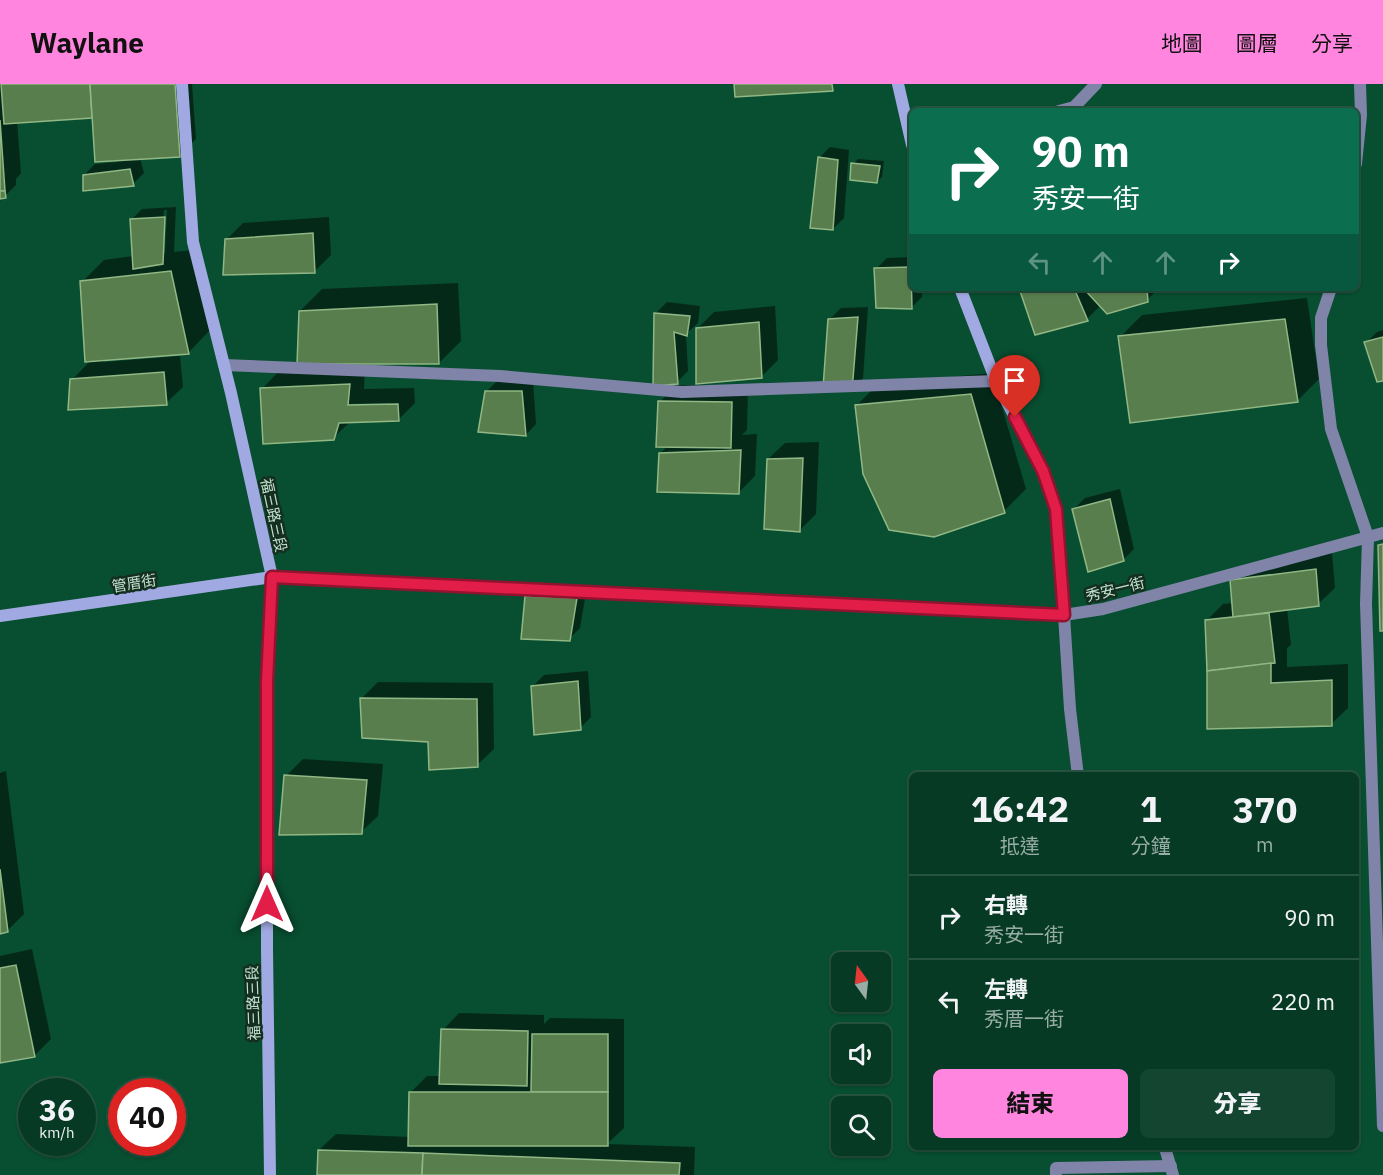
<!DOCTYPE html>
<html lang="zh-TW">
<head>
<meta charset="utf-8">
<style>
	body { margin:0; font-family:"IBM Plex Sans","Noto Sans TC",sans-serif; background:#144531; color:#f1f3f6; height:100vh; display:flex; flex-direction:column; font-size:22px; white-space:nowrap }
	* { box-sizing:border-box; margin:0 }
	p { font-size:20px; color:#98ada6 }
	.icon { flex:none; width:33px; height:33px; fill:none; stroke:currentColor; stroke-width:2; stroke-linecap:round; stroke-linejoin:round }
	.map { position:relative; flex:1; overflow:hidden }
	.side { position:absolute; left:909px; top:688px; width:450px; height:378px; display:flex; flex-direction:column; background:#063a24; border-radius:9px; box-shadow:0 2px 4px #0004,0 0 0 2px #275441 }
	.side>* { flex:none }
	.hud { position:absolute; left:909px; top:24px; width:450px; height:183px; border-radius:9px; box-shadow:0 2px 4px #0004,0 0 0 2px #275441; background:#0b6e4f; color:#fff; overflow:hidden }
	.needle { width:39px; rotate:345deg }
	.buttons { position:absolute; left:831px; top:868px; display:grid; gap:12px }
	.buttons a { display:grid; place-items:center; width:60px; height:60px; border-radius:9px; background:#063a24; box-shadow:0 2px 4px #0004,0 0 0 2px #275441; font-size:30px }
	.speed { position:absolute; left:18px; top:994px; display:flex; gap:12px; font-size:30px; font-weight:700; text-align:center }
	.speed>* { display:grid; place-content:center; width:78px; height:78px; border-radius:50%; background:#063a24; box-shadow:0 2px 4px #0004,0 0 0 2px #275441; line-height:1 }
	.speed small { font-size:15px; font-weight:400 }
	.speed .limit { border:9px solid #d22; background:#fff; color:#111 }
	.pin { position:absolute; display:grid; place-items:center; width:51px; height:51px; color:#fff; margin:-62px -26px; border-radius:50% 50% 50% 0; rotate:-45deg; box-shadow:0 0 6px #0007 }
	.pin .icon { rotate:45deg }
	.me { position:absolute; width:66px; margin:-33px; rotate:0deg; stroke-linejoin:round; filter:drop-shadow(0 0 4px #0008) }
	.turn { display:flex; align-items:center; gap:21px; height:126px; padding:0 24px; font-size:27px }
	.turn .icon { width:78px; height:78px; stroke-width:2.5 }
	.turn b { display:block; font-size:42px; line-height:51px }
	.lanes { display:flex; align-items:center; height:57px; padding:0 24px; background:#0003; justify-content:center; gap:30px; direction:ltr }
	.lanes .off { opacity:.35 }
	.eta { display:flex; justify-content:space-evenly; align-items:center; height:102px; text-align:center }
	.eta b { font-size:36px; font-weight:800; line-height:42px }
	.cta { display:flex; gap:12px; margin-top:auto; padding:12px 24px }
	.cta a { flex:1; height:69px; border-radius:9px; background:#ff85de; color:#111; font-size:24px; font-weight:800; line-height:69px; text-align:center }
	.cta a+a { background:#144531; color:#f1f3f6 }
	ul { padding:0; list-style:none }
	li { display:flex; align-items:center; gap:18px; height:84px; padding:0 24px; border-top:2px solid #275441 }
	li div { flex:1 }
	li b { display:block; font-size:22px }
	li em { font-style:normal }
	header { display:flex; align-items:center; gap:36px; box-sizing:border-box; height:84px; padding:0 30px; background:#ff85de; color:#111 }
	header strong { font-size:28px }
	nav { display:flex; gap:33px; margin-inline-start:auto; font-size:21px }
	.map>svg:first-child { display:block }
	.shadow { fill:#0007; fill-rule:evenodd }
	.building { fill:#597e4e; stroke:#90b784; stroke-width:1.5 }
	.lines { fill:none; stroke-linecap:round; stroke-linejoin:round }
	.lane { stroke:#7f84a8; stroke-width:12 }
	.secondary { stroke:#a1a9e2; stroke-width:12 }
	.route-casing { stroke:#92132f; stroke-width:15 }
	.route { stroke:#e11d48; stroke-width:10 }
	.labels { text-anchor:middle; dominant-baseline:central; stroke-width:5; stroke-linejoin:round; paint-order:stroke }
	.street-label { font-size:15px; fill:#c2e1cd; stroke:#142e20 }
</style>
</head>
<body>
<header>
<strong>Waylane</strong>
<nav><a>地圖</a><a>圖層</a><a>分享</a></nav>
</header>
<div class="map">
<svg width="1383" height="1091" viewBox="0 0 1383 1091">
	<rect width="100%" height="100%" fill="#084e30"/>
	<g class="shadow">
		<polygon points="0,0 192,0 196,55 179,71 140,74 144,89 133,100 84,91 95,80 118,78 94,33 17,37 21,89 16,95 16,101 0,117"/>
		<polygon points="830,63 849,66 844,134 833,145 819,74"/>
		<polygon points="858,75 884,77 882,93 877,98 853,80"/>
		<path d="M176,123L174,168L193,166L210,246L189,268L104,275V278L180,272L183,303L166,319L72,296L91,276L82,198L104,176L133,172L131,136L142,125ZM164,126H167L165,169H162Z"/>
		<polygon points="329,133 331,171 315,187 226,156 243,139"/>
		<polygon points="912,173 912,204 922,204 922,213 911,224 876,185 887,174"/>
		<polygon points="458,199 461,257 439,279 300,227 322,205"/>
		<polygon points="1021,204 1159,204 1147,216 1101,221 1087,235"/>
		<polygon points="1307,214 1319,295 1298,316 1120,253 1142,231"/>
		<polygon points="667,218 700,222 698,239 686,250 688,287 677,298 656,229"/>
		<polygon points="775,222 778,276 761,293 697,245 714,228"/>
		<polygon points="868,223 863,294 852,305 830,235 841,224"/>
		<polygon points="1383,246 1383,296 1366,259 1377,248"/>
		<path d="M365,284L364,305L414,304L415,319L399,335L350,338L333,354L262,305L278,288ZM390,319V321L341,323V320Z"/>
		<polygon points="992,289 1026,405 1004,427 857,321 878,300"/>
		<polygon points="533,296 536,340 526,351 486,308 497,297"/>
		<polygon points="676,301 748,302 747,346 742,351 757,350 755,392 738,409 660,369 668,362 660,318"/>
		<polygon points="819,358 816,430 800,446 768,375 785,359"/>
		<polygon points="1120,405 1134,465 1123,476 1074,425 1085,414"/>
		<polygon points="1332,469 1335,504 1318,520 1287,524 1291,561 1287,564 1287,583 1348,580 1348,624 1331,640 1208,643 1206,537 1223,520 1234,519 1232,496"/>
		<polygon points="537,502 587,503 580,544 569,555 526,513"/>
		<polygon points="588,587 591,633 580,644 533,602 544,591"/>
		<polygon points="378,598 493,599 494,665 477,681 430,657 361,615"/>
		<polygon points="303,675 383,680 378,732 361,748 286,692"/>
		<polygon points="6,687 24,830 7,847 0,849 0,689"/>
		<polygon points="32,865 51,955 34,972 0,977 0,872"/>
		<polygon points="459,929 544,931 544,940 550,934 624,935 624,1044 607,1060 695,1063 694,1091 318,1091 319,1066 336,1050 410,1053 410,1009 427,992 441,992 443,946"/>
	</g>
	<g class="building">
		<polygon points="1,0 90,0 92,34 4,40"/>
		<polygon points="90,0 175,0 180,73 95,78"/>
		<polygon points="734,0 832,0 833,7 735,13"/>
		<polygon points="0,36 5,107 0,107"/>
		<polygon points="818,73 838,76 833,146 810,144"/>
		<polygon points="851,79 880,82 877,99 850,96"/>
		<polygon points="130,85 134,102 83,107 83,91"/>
		<polygon points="0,107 5,107 6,114 0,115"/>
		<polygon points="165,133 163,180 133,185 130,135"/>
		<polygon points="313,149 315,189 223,191 225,155"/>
		<polygon points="911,183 912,225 876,224 874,184"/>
		<polygon points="171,187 189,270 85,278 80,197"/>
		<polygon points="1019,204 1074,204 1088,237 1035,251"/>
		<polygon points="1147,204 1148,218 1107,230 1083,204"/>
		<polygon points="437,220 439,280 297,280 299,227"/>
		<polygon points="654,229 690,232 687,252 674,248 678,300 653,302"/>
		<polygon points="858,233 852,307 823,304 828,235"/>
		<polygon points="1285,235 1298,318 1130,339 1118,252"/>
		<polygon points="759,238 762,294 696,300 696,244"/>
		<polygon points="1383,253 1383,297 1377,298 1364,258"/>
		<polygon points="164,288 167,321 68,326 70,295"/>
		<polygon points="350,300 348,321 398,320 399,337 339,339 334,356 263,360 260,304"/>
		<polygon points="485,307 522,307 526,352 478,348"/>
		<polygon points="971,310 1005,429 934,453 889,446 863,390 855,321"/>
		<polygon points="658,317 732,318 731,364 656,363"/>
		<polygon points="741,366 739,410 657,408 659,369"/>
		<polygon points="803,374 800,448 764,445 767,375"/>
		<polygon points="1110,415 1124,477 1088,488 1072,425"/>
		<polygon points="1383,460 1383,547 1380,547 1378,461"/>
		<polygon points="1316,485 1319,522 1233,533 1230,496"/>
		<polygon points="525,512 577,514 570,557 521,555"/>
		<polygon points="1269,529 1275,579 1207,587 1205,536"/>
		<polygon points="1271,579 1271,599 1332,596 1332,642 1207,645 1207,587"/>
		<polygon points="578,597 581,646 534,651 531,602"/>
		<polygon points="360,614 477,615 478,683 429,686 428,658 362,654"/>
		<polygon points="284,691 367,696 362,750 279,751"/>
		<polygon points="0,785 8,848 0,850"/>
		<polygon points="16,881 35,973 0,979 0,884"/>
		<polygon points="441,945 528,947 527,1002 439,1000"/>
		<polygon points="532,950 608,950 608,1008 531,1008"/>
		<polygon points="409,1008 608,1008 608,1062 408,1062"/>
		<polygon points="318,1066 423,1069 422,1091 317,1091"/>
		<polygon points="423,1069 680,1079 679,1091 422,1091"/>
	</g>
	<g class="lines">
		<g class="lane">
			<polyline points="1059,27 1074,23 1096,0"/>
			<polyline points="1356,80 1361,31 1360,0"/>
			<polyline points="1331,204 1321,234 1321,261 1331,345 1368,453 1366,520 1383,1042"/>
			<polyline points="224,281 500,292 682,308 996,297"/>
			<polyline points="1078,692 1070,625 1064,531 1103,525 1383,449"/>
			<polyline points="1165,1064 1173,1091"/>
			<polyline points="1056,1091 1056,1084 1171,1082"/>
		</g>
		<g class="secondary">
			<polyline points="182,0 193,158 231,309 272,493 267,597 267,865 270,1091"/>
			<polyline points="898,0 912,61"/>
			<polyline points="0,532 272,493 1064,531 1056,425 1043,387 996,297 960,204"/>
		</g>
	</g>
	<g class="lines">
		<defs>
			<polyline id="route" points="267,820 267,597 272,493 1064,531 1056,425 1043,387 1015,333"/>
		</defs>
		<use href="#route" class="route-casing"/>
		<use href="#route" class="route"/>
	</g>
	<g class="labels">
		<g class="street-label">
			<text transform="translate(274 431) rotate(78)">福三路三段</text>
			<text transform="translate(134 499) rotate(-9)">管厝街</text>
			<text transform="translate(1115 505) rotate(-14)">秀安一街</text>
			<text transform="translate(253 919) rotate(-92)">福三路三段</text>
		</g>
	</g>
</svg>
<div class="buttons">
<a><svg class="needle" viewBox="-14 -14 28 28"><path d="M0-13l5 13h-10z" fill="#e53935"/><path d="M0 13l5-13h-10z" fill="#98ada6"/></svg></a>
<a><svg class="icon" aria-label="sound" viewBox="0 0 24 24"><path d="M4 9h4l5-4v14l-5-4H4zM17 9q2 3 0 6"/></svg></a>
<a><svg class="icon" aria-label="search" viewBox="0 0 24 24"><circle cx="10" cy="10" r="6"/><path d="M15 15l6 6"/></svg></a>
</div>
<div class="speed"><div>36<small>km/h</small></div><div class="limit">40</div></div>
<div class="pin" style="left:1015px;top:333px;background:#d93025"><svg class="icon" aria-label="arrive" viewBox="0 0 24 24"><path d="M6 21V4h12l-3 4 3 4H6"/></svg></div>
<svg class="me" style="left:267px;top:820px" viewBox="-20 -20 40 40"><path d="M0-17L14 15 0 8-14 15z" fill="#e11d48" stroke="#fff" stroke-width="4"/></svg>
<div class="hud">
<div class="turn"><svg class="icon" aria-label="right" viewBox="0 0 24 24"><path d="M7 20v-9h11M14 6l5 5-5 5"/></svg><div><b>90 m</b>秀安一街</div></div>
<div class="lanes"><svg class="icon off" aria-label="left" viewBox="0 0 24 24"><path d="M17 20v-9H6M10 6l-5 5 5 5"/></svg><svg class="icon off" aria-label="ahead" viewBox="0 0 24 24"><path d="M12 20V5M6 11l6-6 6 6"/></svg><svg class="icon off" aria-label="ahead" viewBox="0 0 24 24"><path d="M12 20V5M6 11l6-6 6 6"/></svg><svg class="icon" aria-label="right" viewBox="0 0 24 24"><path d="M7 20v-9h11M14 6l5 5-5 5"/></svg></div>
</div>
<section class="side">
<div class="eta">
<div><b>16:42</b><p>抵達</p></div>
<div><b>1</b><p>分鐘</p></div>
<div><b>370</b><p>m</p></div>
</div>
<ul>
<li><svg class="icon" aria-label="right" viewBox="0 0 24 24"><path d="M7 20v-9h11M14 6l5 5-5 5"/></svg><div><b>右轉</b><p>秀安一街</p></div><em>90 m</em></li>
<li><svg class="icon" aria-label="left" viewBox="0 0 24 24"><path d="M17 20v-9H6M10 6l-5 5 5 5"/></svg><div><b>左轉</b><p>秀厝一街</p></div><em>220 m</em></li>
</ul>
<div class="cta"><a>結束</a><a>分享</a></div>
</section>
</div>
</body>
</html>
